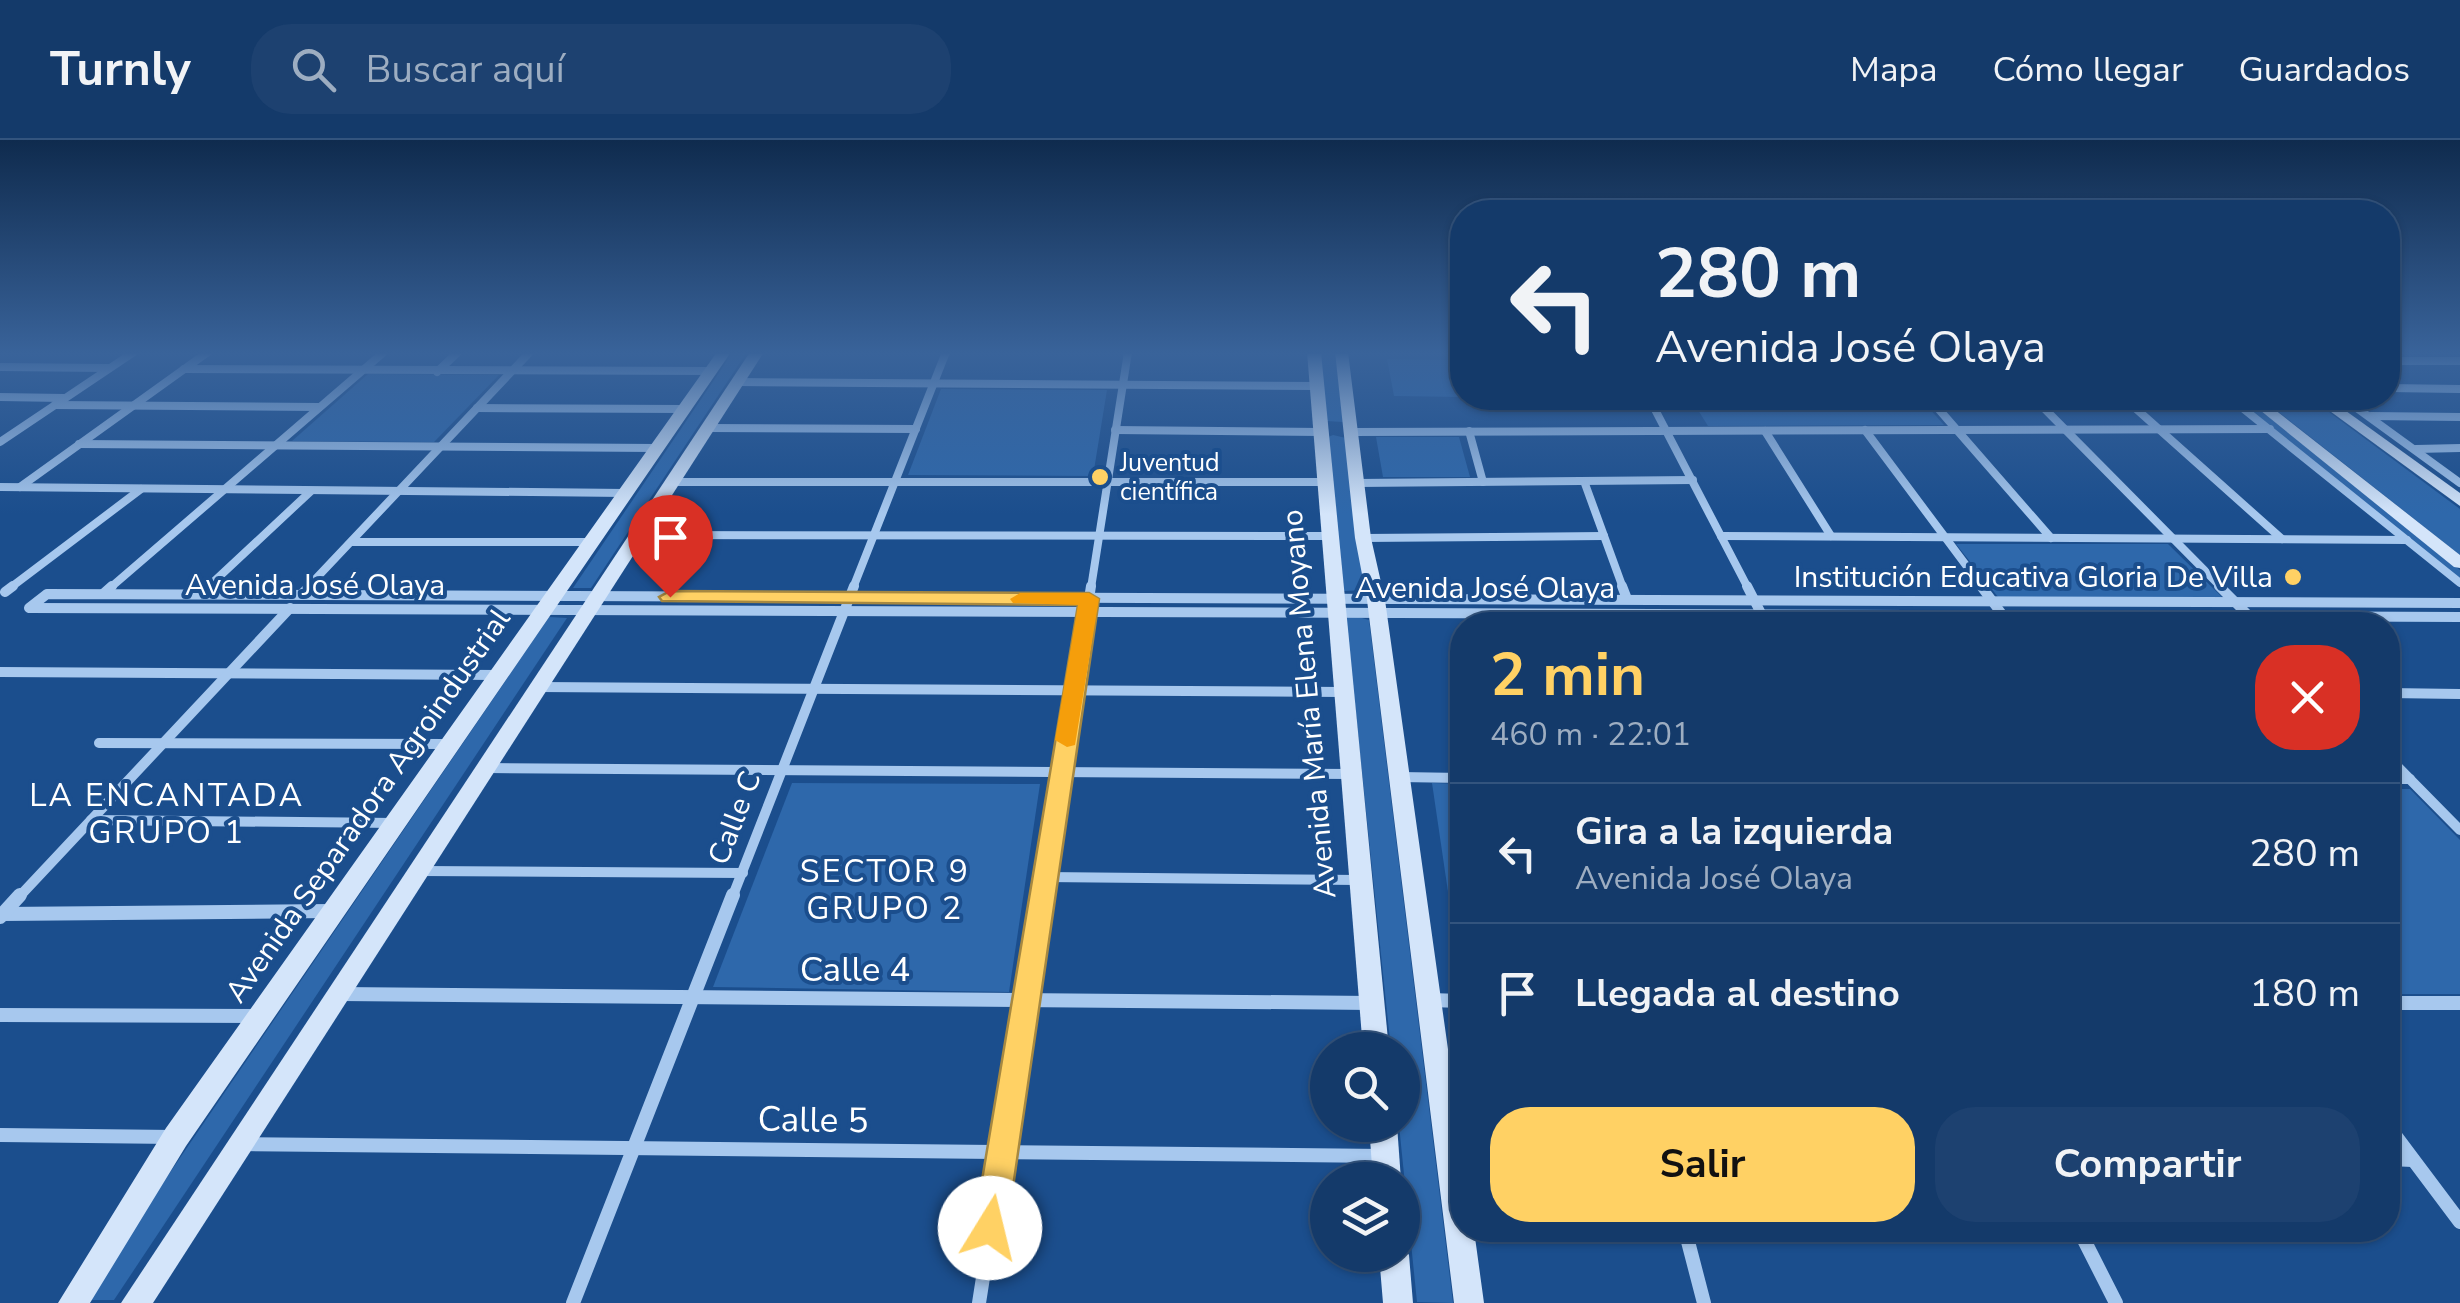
<!DOCTYPE html>
<html lang="es">
<head>
<meta charset="utf-8">
<style>
	body { margin:0; font-family:"Nunito Sans",sans-serif; background:#1d4170; color:#f1f3f6; height:100vh; display:flex; flex-direction:column; font-size:38px; white-space:nowrap }
	* { box-sizing:border-box; margin:0 }
	p { font-size:32px; color:#9dadc1 }
	.icon { flex:none; width:55px; height:55px; fill:none; stroke:currentColor; stroke-width:2; stroke-linecap:round; stroke-linejoin:round }
	.map { position:relative; flex:1; overflow:hidden }
	.panel { position:absolute; left:1450px; top:472px; width:950px; height:630px; display:flex; flex-direction:column; background:#143a6a; border-radius:40px; box-shadow:0 2px 8px #0004,0 0 0 2px #33547e }
	.panel>* { flex:none }
	.guide { position:absolute; left:1450px; top:60px; width:950px; height:210px; border-radius:40px; box-shadow:0 2px 8px #0004,0 0 0 2px #33547e; background:#143a6a; color:#f1f3f6; overflow:hidden }
	.controls { position:absolute; left:1310px; top:892px; display:grid; gap:20px }
	.controls a { display:grid; place-items:center; width:110px; height:110px; border-radius:50%; background:#143a6a; box-shadow:0 2px 8px #0004,0 0 0 2px #33547e; font-size:50px }
	.pin { position:absolute; display:grid; place-items:center; width:85px; height:85px; color:#fff; margin:-102px -42px; border-radius:50% 50% 50% 0; rotate:-45deg; box-shadow:0 0 10px #0007 }
	.pin .icon { rotate:45deg }
	.me { position:absolute; width:110px; margin:-55px; rotate:9deg; stroke-linejoin:round; filter:drop-shadow(0 0 8px #0008) }
	.turn { display:flex; align-items:center; gap:35px; height:210px; padding:0 40px; font-size:45px }
	.turn .icon { width:130px; height:130px; stroke-width:2.5 }
	.turn b { display:block; font-size:70px; line-height:85px }
	.round { display:grid; place-items:center; flex:none; width:105px; height:105px; border-radius:40px; background:#1d4170 }
	.headline { display:flex; align-items:center; justify-content:space-between; height:170px; padding:0 40px }
	h1 { font-size:60px; font-weight:700; line-height:75px; color:#ffd164 }
	.button { display:flex; gap:20px; margin-top:auto; padding:20px 40px }
	.button a { flex:1; height:115px; border-radius:40px; background:#ffd164; color:#111; font-size:40px; font-weight:700; line-height:115px; text-align:center }
	.button a+a { background:#1d4170; color:#f1f3f6 }
	ul { padding:0; list-style:none }
	li { display:flex; align-items:center; gap:30px; height:140px; padding:0 40px; border-top:2px solid #33547e }
	li div { flex:1 }
	li b { display:block; font-size:38px }
	li em { font-style:normal }
	header { display:flex; align-items:center; gap:60px; box-sizing:border-box; height:140px; padding:0 50px; background:#143a6a; border-bottom:2px solid #33547e }
	header strong { font-size:48px }
	nav { display:flex; gap:55px; margin-inline-start:auto; font-size:35px }
	.search { width:700px; height:90px; background:#1d4170; display:flex; align-items:center; gap:25px; box-sizing:border-box; padding:0 35px; border-radius:40px; color:#9dadc1; font-size:38px }
	.map>svg:first-child { display:block }
	.green { fill:#2e68ab }
	.lines { fill:none; stroke-linecap:round; stroke-linejoin:round }
	.street-far2 { stroke:#a7c8ee; stroke-width:8 }
	.street-far1 { stroke:#a7c8ee; stroke-width:10 }
	.street { stroke:#a7c8ee; stroke-width:14 }
	.secondary { fill:#d4e5fa; fill-rule:evenodd }
	.route { fill:#ffd164; stroke:#a68841; stroke-width:2.5 }
	.slow { fill:#f59e0b }
	.poi-dot { fill:#ffd164; stroke:#1b4e8d; stroke-width:4 }
	.labels { text-anchor:middle; dominant-baseline:central; stroke-width:8; stroke-linejoin:round; paint-order:stroke }
	.far-poi-label { font-size:25px; fill:#fff; stroke:#1b4e8d; text-anchor:start }
	.poi-label { font-size:30px; fill:#fff; stroke:#1b4e8d; text-anchor:end }
	.street-label { font-size:30px; fill:#fff; stroke:#1b4e8d }
	.neighbourhood-label { font-size:32px; letter-spacing:2.5px; fill:#fff; stroke:#1b4e8d }
	.near-street-label { font-size:35px; fill:#fff; stroke:#1b4e8d }
</style>
</head>
<body>
<header>
<strong>Turnly</strong>
<div class="search"><svg class="icon" aria-label="search" viewBox="0 0 24 24"><circle cx="10" cy="10" r="6"/><path d="M15 15l6 6"/></svg>Buscar aquí</div>
<nav><a>Mapa</a><a>Cómo llegar</a><a>Guardados</a></nav>
</header>
<div class="map">
<svg width="2460" height="1163" viewBox="0 0 2460 1163">
	<rect width="100%" height="100%" fill="#1b4e8d"/>
	<g class="green">
		<polygon points="733,212 747,212 591,448 573,448"/>
		<polygon points="1319,212 1335,212 1343,282 1326,281"/>
		<polygon points="1387,219 1453,220 1462,257 1394,256"/>
		<polygon points="368,234 499,235 434,302 292,301"/>
		<polygon points="941,249 1107,250 1093,336 908,335"/>
		<polygon points="1659,258 1920,258 1944,285 1708,286 1698,270 1665,270"/>
		<polygon points="2233,258 2245,258 2460,430 2460,440"/>
		<polygon points="2261,258 2310,258 2460,369 2460,415"/>
		<polygon points="1333,295 1346,298 1365,450 1344,451 1328,297"/>
		<polygon points="1376,297 1459,297 1470,337 1383,337"/>
		<polygon points="1956,404 2168,404 2222,457 1998,457"/>
		<polygon points="1351,475 1369,480 1453,1163 1417,1162 1399,985 1402,985 1402,910 1391,910 1346,479"/>
		<polygon points="549,477 567,478 114,1160 83,1160"/>
		<polygon points="792,643 1040,644 1009,852 713,847"/>
		<polygon points="1432,643 1462,644 1462,847"/>
		<polygon points="2388,649 2410,649 2460,700 2460,854 2388,854"/>
	</g>
	<g class="lines">
		<g class="street-far2">
			<polyline points="2388,221 2460,221"/>
			<polyline points="0,227 109,228"/>
			<polyline points="184,229 711,231"/>
			<polyline points="437,232 458,212"/>
			<polyline points="738,242 1317,246"/>
			<polyline points="2388,248 2460,249"/>
			<polyline points="0,257 64,258"/>
			<polyline points="1649,258 1748,448"/>
			<polyline points="1929,258 2051,398"/>
			<polyline points="2034,258 2222,448"/>
			<polyline points="2124,258 2282,399"/>
			<polyline points="2230,258 2460,443"/>
			<polyline points="2343,258 2460,343"/>
			<polyline points="55,265 319,267"/>
			<polyline points="477,268 684,269"/>
			<polyline points="2371,276 2460,277"/>
			<polyline points="708,288 916,289"/>
			<polyline points="1115,290 1321,292"/>
			<polyline points="1865,290 1983,448"/>
			<polyline points="1469,291 1483,342"/>
			<polyline points="1765,291 1831,396"/>
			<polyline points="1350,292 2270,289"/>
			<polyline points="0,302 134,212"/>
			<polyline points="79,304 657,308"/>
			<polyline points="2416,309 2460,308"/>
			<polyline points="1584,341 1623,448"/>
			<polyline points="672,342 1325,342"/>
			<polyline points="1356,343 1693,340"/>
			<polyline points="0,347 626,353"/>
			<polyline points="20,347 208,212"/>
			<polyline points="638,395 1329,396"/>
			<polyline points="1721,396 2407,400"/>
			<polyline points="1363,398 1604,396"/>
			<polyline points="352,402 591,402"/>
			<polyline points="10,448 141,349"/>
			<polyline points="110,448 384,212"/>
			<polyline points="207,448 311,351"/>
			<polyline points="307,448 530,212"/>
			<polyline points="853,448 946,212"/>
			<polyline points="1091,448 1128,212"/>
		</g>
		<g class="street-far1">
			<polyline points="1622,446 1627,459"/>
			<polyline points="1747,446 1767,485"/>
			<polyline points="1981,446 2010,485"/>
			<polyline points="2219,446 2258,485"/>
			<polyline points="5,452 13,446"/>
			<polyline points="103,454 112,446"/>
			<polyline points="201,454 210,446"/>
			<polyline points="301,455 310,446"/>
			<polyline points="29,468 47,454 2460,463"/>
			<polyline points="30,468 2460,477"/>
			<polyline points="0,532 499,535"/>
			<polyline points="539,547 1343,552"/>
			<polyline points="2388,553 2460,554"/>
			<polyline points="99,603 448,604"/>
			<polyline points="2388,617 2460,690"/>
			<polyline points="487,628 1350,634"/>
			<polyline points="1400,637 1462,638"/>
			<polyline points="2388,639 2410,639"/>
			<polyline points="91,680 395,683"/>
			<polyline points="420,731 743,733"/>
			<polyline points="1045,737 1359,740"/>
			<polyline points="18,758 290,468"/>
			<polyline points="732,758 854,446"/>
			<polyline points="1042,758 1091,446"/>
		</g>
		<g class="street">
			<polyline points="2,774 331,771"/>
			<polyline points="0,777 20,755"/>
			<polyline points="340,854 1372,863"/>
			<polyline points="1430,860 1462,861"/>
			<polyline points="2388,863 2460,863"/>
			<polyline points="0,875 259,876"/>
			<polyline points="2388,986 2460,1082"/>
			<polyline points="0,995 174,997"/>
			<polyline points="241,1004 1384,1016"/>
			<polyline points="2388,1019 2413,1020"/>
			<polyline points="1685,1090 1704,1163"/>
			<polyline points="2079,1090 2116,1163"/>
			<polyline points="573,1163 733,755"/>
			<polyline points="979,1163 1043,755"/>
		</g>
		<g class="secondary">
			<polygon points="717,212 731,212 186,1006 90,1163 58,1163 166,988"/>
			<polygon points="750,212 764,212 153,1163 121,1163"/>
			<polygon points="1307,212 1321,212 1389,910 1363,910"/>
			<polygon points="1335,212 1348,212 1371,398 1385,460 1462,1009 1462,1090 1474,1090 1484,1163 1454,1163 1367,460 1355,398"/>
			<polygon points="2245,258 2260,258 2460,415 2460,428 2454,427"/>
			<polygon points="2312,258 2328,258 2460,353 2460,366"/>
			<polygon points="1369,985 1397,985 1401,1040 1373,1040"/>
			<polygon points="1402,1104 1409,1115 1413,1163 1383,1163 1379,1115 1402,1115"/>
		</g>
	</g>
	<linearGradient id="sky" x2="0" y2="1"><stop stop-color="#0f2b4e"/><stop offset="0.57" stop-color="#39639a"/><stop offset="1" stop-color="#39639a" stop-opacity="0"/></linearGradient>
	<rect width="2460" height="374" fill="url(#sky)"/>
	<polygon class="route" points="670,451 1089,453 1099,459 1007,1088 1002,1098 990,1103 979,1098 974,1088 1078,465 662,461 659,457"/>
	<polygon class="slow" points="1020,453 1089,453 1099,459 1075,605 1067,607 1055,600 1078,465 1013,463 1010,459"/>
	<g class="poi-dot">
		<circle cx="1100" cy="337" r="10"/>
		<circle cx="2293" cy="437" r="10"/>
	</g>
	<g class="labels">
		<g class="far-poi-label">
			<text x="1120" y="323">Juventud<tspan x="1120" dy="29">científica</tspan></text>
		</g>
		<g class="poi-label">
			<text x="2273" y="437">Institución Educativa Gloria De Villa</text>
		</g>
		<g class="street-label">
			<text x="315" y="445">Avenida José Olaya</text>
			<text x="1485" y="448">Avenida José Olaya</text>
			<text transform="translate(1309 564) rotate(-95)">Avenida María Elena Moyano</text>
			<text transform="translate(368 666) rotate(-55)">Avenida Separadora Agroindustrial</text>
			<text transform="translate(735 678) rotate(-69)">Calle C</text>
		</g>
		<g class="neighbourhood-label">
			<text x="167" y="655">LA ENCANTADA<tspan x="167" dy="37">GRUPO 1</tspan></text>
			<text x="885" y="731">SECTOR 9<tspan x="885" dy="37">GRUPO 2</tspan></text>
		</g>
		<g class="near-street-label">
			<text x="855" y="829">Calle 4</text>
			<text transform="translate(813 980) rotate(1)">Calle 5</text>
		</g>
	</g>
</svg>
<div class="controls">
<a><svg class="icon" aria-label="search" viewBox="0 0 24 24"><circle cx="10" cy="10" r="6"/><path d="M15 15l6 6"/></svg></a>
<a><svg class="icon" aria-label="layers" viewBox="0 0 24 24"><path d="M12 4l9 5-9 5-9-5zM3 14l9 5 9-5"/></svg></a>
</div>
<div class="pin" style="left:670px;top:457px;background:#d93025"><svg class="icon" aria-label="arrive" viewBox="0 0 24 24"><path d="M6 21V4h12l-3 4 3 4H6"/></svg></div>
<svg class="me" style="left:990px;top:1088px" viewBox="-20 -20 40 40"><circle r="19" fill="#fff"/><path d="M0-13L10 11 0 6-10 11z" fill="#ffd164"/></svg>
<div class="guide">
<div class="turn"><svg class="icon" aria-label="left" viewBox="0 0 24 24"><path d="M17 20v-9H6M10 6l-5 5 5 5"/></svg><div><b>280 m</b>Avenida José Olaya</div></div>
</div>
<section class="panel">
<div class="headline"><div><h1>2 min</h1><p>460 m · 22:01</p></div><a class="round" style="background:#d93025;color:#fff"><svg class="icon" aria-label="close" viewBox="0 0 24 24"><path d="M6 6l12 12M18 6L6 18"/></svg></a></div>
<ul>
<li><svg class="icon" aria-label="left" viewBox="0 0 24 24"><path d="M17 20v-9H6M10 6l-5 5 5 5"/></svg><div><b>Gira a la izquierda</b><p>Avenida José Olaya</p></div><em>280 m</em></li>
<li><svg class="icon" aria-label="arrive" viewBox="0 0 24 24"><path d="M6 21V4h12l-3 4 3 4H6"/></svg><div><b>Llegada al destino</b></div><em>180 m</em></li>
</ul>
<div class="button"><a>Salir</a><a>Compartir</a></div>
</section>
</div>
</body>
</html>
